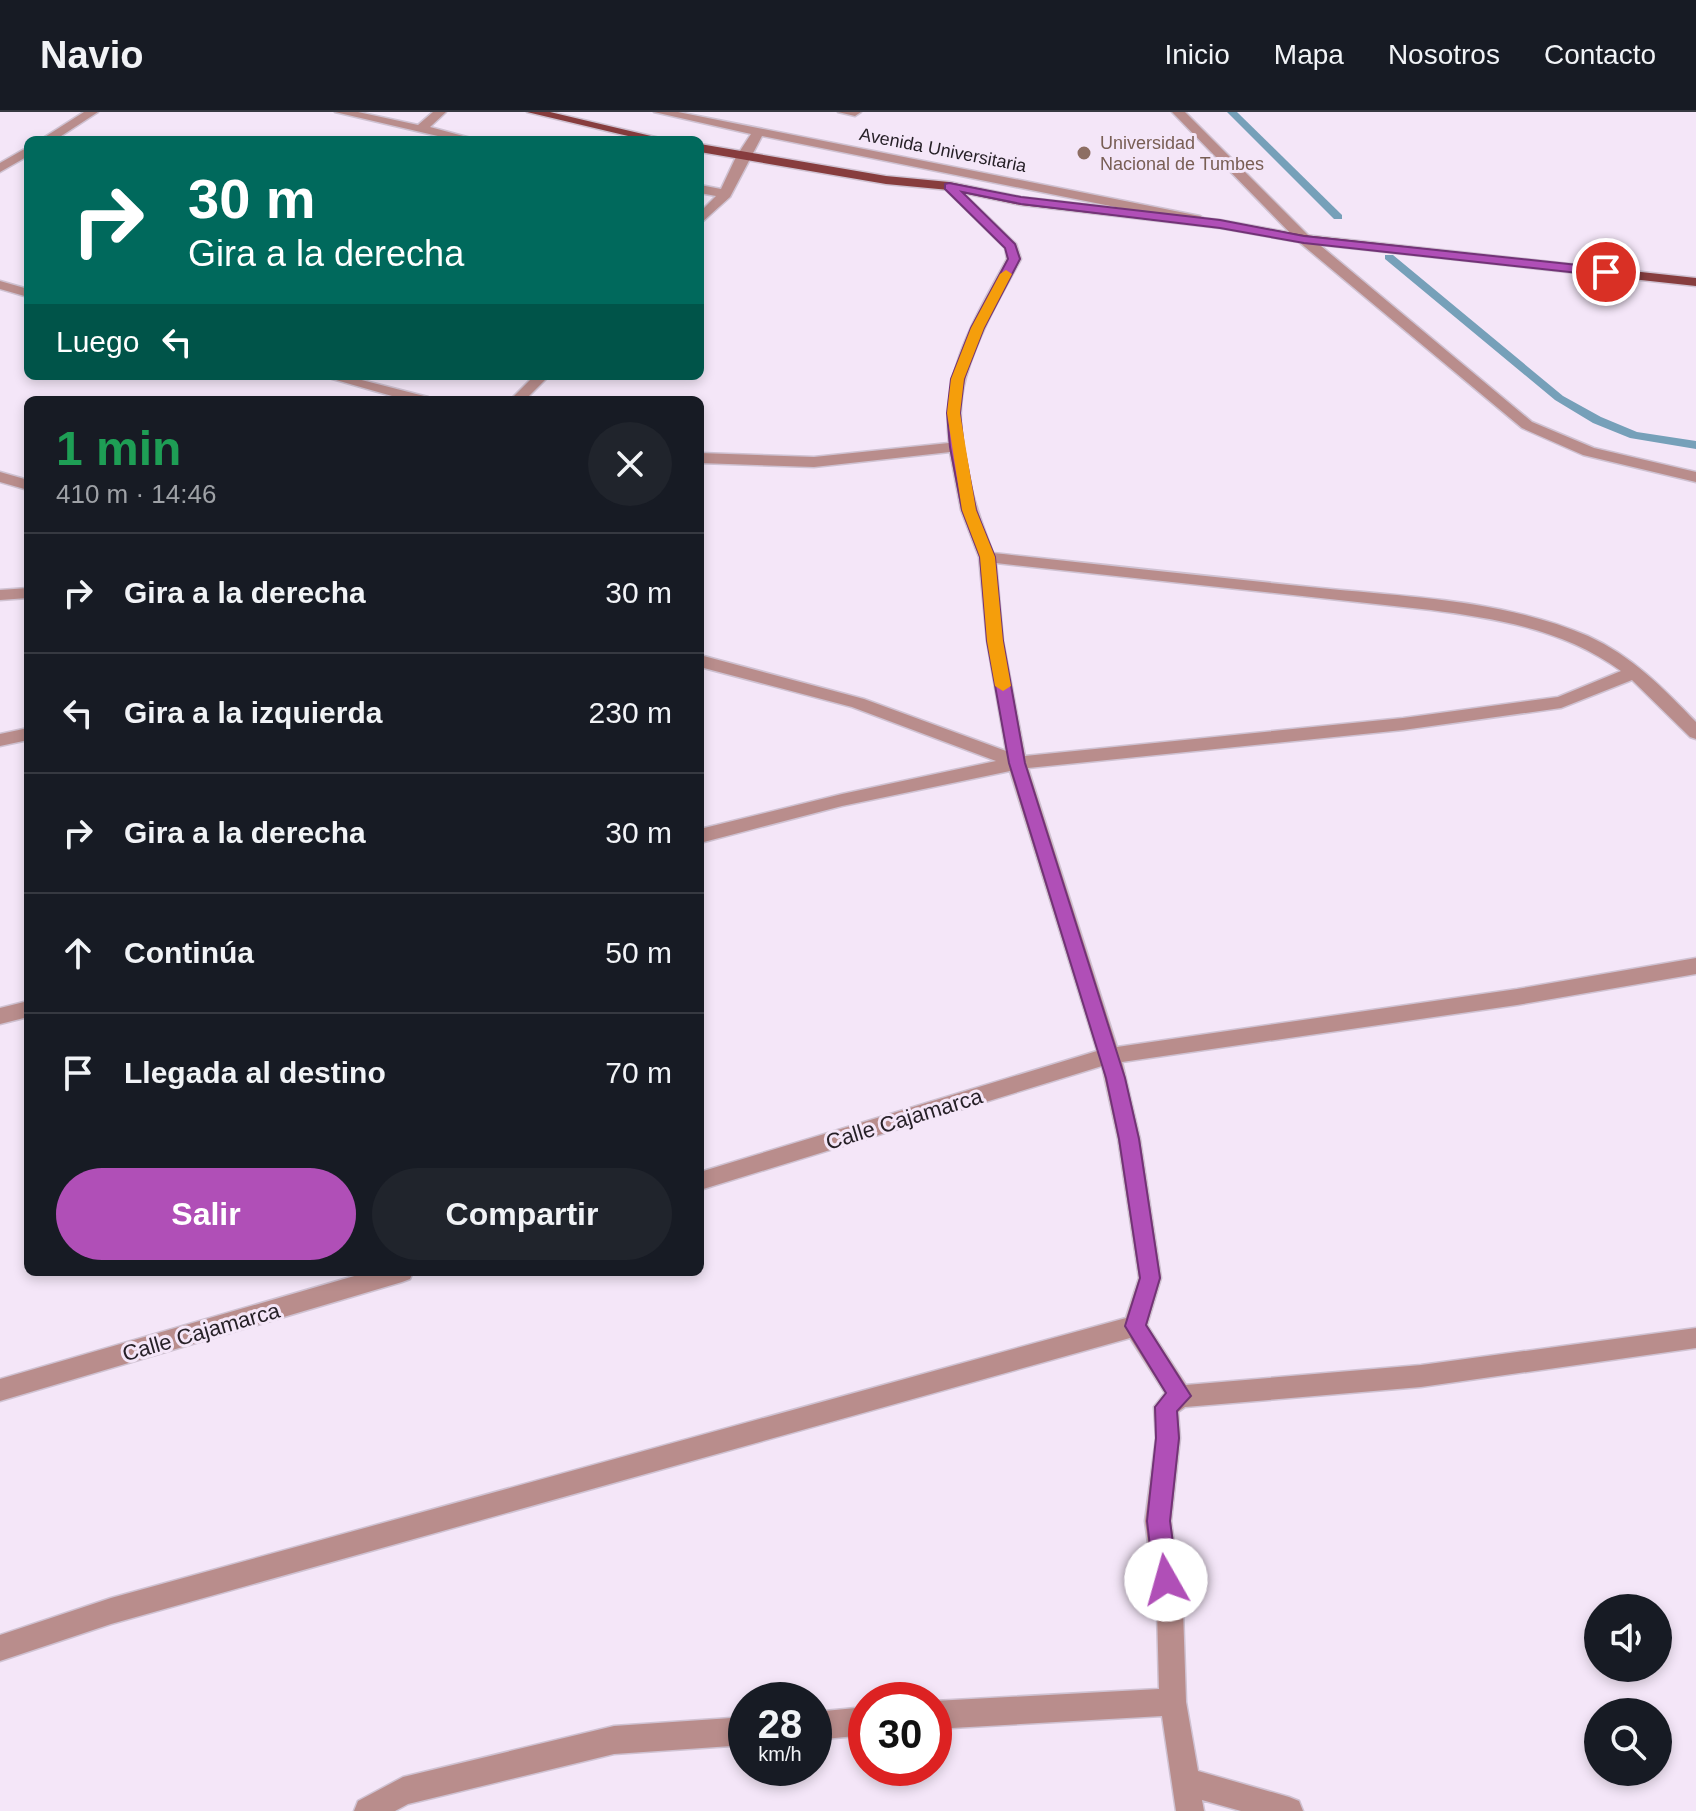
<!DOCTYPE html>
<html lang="es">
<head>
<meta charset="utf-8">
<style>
	body { margin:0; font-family:Helvetica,sans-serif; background:#20242c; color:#f1f3f6; height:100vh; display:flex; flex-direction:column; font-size:30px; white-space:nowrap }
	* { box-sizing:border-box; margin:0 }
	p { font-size:26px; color:#9ea1a6 }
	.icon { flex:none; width:44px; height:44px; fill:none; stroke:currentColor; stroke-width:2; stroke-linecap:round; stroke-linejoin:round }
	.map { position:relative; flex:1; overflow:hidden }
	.details { position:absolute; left:24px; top:284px; width:680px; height:880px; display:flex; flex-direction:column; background:#171b24; border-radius:12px; box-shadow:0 4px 12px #0003 }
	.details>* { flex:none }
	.top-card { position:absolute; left:24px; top:24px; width:680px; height:244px; border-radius:12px; box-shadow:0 4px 12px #0003; background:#00695c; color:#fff; overflow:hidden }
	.buttons { position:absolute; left:1584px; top:1482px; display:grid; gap:16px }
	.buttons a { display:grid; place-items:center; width:88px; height:88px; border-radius:50%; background:#171b24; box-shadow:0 4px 12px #0003; font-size:40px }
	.speed { position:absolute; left:728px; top:1570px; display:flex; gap:16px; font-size:40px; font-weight:700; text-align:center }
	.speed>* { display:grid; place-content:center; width:104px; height:104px; border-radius:50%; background:#171b24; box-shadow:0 4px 12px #0003; line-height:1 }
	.speed small { font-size:20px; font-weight:400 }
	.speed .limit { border:12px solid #d22; background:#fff; color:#111 }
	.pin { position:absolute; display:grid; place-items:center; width:68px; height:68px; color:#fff; margin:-34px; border:4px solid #fff; border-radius:50%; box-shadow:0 2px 8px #0007 }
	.me { position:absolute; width:88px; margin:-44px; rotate:353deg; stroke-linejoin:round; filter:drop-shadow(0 0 6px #0008) }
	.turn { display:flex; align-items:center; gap:28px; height:168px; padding:0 32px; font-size:36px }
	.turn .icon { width:104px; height:104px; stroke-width:2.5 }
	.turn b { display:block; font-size:56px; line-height:68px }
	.then { display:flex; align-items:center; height:76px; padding:0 32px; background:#0003; gap:16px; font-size:30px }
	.round { display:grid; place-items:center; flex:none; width:84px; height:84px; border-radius:42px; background:#20242c }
	.summary { display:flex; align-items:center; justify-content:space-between; height:136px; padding:0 32px }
	h1 { font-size:48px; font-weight:800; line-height:60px; color:#1e9e55 }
	.action { display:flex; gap:16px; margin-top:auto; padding:16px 32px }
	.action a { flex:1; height:92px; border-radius:48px; background:#b04fb7; color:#fff; font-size:32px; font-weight:800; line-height:92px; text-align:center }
	.action a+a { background:#20242c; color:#f1f3f6 }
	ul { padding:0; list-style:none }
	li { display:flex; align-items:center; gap:24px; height:120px; padding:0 32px; border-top:2px solid #363941 }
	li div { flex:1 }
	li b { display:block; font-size:30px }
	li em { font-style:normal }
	header { display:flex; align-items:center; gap:48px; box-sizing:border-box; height:112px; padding:0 40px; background:#171b24; border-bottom:2px solid #363941 }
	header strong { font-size:38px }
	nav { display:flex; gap:44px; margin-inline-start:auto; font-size:28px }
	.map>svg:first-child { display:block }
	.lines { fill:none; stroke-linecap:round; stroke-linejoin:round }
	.stream { fill:#76a0b9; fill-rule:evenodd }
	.minor-casing { stroke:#cfc2d2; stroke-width:3 }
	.major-casing { stroke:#cfc2d2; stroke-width:3 }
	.minor { fill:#b98d8c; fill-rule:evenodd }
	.major { fill:#873d3e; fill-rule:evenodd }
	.route { fill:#b04fb7; stroke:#723377; stroke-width:2 }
	.slow { fill:#f59e0b }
	.education-dot { fill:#8d6e63; stroke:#f4e6f8; stroke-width:3 }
	.labels { text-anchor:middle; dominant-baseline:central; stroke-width:6; stroke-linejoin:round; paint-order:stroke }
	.far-education-label { font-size:18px; fill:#785e54; stroke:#f4e6f8; text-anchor:start }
	.far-street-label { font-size:18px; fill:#251f26; stroke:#f4e6f8 }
	.street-label { font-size:22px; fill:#251f26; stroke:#f4e6f8 }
</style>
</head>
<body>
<header>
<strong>Navio</strong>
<nav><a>Inicio</a><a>Mapa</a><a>Nosotros</a><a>Contacto</a></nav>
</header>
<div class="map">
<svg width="1696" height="1699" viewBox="0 0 1696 1699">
	<rect width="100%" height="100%" fill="#f4e6f8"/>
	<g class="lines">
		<g class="stream">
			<polygon points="1227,0 1237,0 1342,103 1342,107 1334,107"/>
			<polygon points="1385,143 1393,143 1563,284 1601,305 1637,320 1696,329 1696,337 1630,326 1593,311 1555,288 1385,147"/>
		</g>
		<defs>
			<g id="minor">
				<polygon points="84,0 98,0 55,28 40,28"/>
				<polygon points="335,0 358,0 418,13 433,0 446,0 430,15 478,28 455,28"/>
				<polygon points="654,0 678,0 1200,104 1207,108 1200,112 762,24 730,85 700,112 700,100 716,84 700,81 700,73 721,77 736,45 751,22"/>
				<polygon points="838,0 861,0 855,4"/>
				<polygon points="1172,0 1185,0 1309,124 1532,310 1594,336 1696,360 1696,370 1583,343 1522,316 1299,130"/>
				<polygon points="28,35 28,44 0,60 0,51"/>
				<path d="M945,71H953L1016,132L1021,147C1000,185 978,223 966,265C950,321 973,389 993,441C1102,453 1211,465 1320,476C1409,485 1505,488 1588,524C1632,544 1663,576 1696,610V627L1690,625L1632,568L1561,596L1403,618L1028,656L1117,935L1517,877L1696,846V862L1517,893L1122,950L1140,1027L1161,1166L1147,1213L1186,1273L1421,1253L1696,1216V1236L1421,1275L1185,1295L1178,1300L1180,1326L1171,1409L1183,1498L1186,1590L1198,1659L1289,1685L1299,1689L1303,1699H1241L1202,1688L1204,1699H1176L1162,1604L934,1617V1589L1159,1577L1157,1498L1145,1409L1156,1326L1154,1295L1165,1281L1130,1226L111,1512L0,1549V1523L111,1486L1126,1206L1139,1166L1118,1027L1102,954L700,1078V1060L1097,939L1010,659L842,694L700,731V717L842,682L996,649L852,595L700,555V543L864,587L1006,639L987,529L979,445L961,398L950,340L814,355L700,351V341L814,345L949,331C941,260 974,208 1007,147L1005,136L945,77ZM996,451L1431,498C1499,507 1565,518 1621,559L1558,585L1403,606L1025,644L1003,529Z"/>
				<polygon points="0,169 28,177 28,185 0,177"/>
				<polygon points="322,264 346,264 428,285 430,288 406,288"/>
				<polygon points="534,264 549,264 525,288 510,288"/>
				<polygon points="0,360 28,368 28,378 0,370"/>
				<polygon points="28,476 28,486 0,488 0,478"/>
				<polygon points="28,616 28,628 0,634 0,622"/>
				<polygon points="28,889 28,905 0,912 0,896"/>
				<polygon points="368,1160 413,1160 410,1167 402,1170 0,1289 0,1267"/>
				<polygon points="866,1595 866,1623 814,1628 814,1600"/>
				<polygon points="746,1605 746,1633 614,1642 408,1692 395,1699 354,1699 358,1689 403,1665 614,1614"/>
			</g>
			<g id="major">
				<polygon points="527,0 550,0 668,28 645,28"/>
				<polygon points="700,32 886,64 949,70 1021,85 1220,108 1304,123 1696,166 1696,174 1304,131 1220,116 1021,93 949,78 886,72 700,40"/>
			</g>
		</defs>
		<use href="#minor" class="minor-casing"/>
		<use href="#major" class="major-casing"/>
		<use href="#minor" class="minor"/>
		<use href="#major" class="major"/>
	</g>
	<polygon class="route" points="949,71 1021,85 1220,108 1304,124 1606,156 1612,160 1606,164 1304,131 1220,116 1021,92 962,80 1015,132 1020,147 984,216 964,267 960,301 964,335 976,398 995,445 1003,529 1025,651 1125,966 1139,1027 1160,1166 1146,1213 1191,1284 1177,1299 1179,1326 1170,1409 1178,1468 1174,1476 1166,1480 1157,1476 1154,1468 1147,1409 1156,1326 1155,1295 1166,1281 1125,1214 1140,1166 1119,1027 1106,966 1009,651 987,529 980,445 962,398 950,335 947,301 951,267 971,216 1008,147 1005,136 945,77 945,72"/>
	<polygon class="slow" points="1006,158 1012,162 984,216 964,267 960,301 976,398 995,445 1003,529 1011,574 1003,579 995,574 987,529 980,445 962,398 947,301 951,267 971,216 1000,162"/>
	<circle class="education-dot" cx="1084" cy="41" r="8"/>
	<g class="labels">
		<g class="far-education-label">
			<text x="1100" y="31">Universidad<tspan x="1100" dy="21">Nacional de Tumbes</tspan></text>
		</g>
		<g class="far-street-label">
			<text transform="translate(943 38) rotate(11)">Avenida Universitaria</text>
		</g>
		<g class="street-label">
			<text transform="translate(904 1007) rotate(-17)">Calle Cajamarca</text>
			<text transform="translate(201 1220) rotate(-16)">Calle Cajamarca</text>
		</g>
	</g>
</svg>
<div class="buttons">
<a><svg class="icon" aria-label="sound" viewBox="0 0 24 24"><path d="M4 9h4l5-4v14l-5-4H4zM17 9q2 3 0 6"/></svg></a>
<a><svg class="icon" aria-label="search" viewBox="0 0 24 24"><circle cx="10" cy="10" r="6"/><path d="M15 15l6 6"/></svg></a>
</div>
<div class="speed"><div>28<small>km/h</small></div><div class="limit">30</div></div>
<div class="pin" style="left:1606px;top:160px;background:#d93025"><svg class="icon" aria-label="arrive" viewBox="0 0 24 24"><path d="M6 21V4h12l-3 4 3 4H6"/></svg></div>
<svg class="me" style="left:1166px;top:1468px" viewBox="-20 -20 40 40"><circle r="19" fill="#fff"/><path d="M0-13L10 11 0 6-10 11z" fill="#b04fb7"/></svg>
<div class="top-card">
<div class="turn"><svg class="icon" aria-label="right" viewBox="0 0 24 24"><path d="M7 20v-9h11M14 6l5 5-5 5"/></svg><div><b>30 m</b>Gira a la derecha</div></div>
<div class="then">Luego<svg class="icon" aria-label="left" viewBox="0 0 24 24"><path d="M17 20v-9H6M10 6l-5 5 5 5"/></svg></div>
</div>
<section class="details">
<div class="summary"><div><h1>1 min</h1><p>410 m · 14:46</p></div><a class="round"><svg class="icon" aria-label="close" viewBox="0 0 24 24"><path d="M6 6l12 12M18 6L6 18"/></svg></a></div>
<ul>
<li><svg class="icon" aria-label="right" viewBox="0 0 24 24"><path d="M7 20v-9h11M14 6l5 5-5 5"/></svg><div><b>Gira a la derecha</b></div><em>30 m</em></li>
<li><svg class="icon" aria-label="left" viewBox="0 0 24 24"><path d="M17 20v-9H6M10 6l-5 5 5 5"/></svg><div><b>Gira a la izquierda</b></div><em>230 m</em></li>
<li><svg class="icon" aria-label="right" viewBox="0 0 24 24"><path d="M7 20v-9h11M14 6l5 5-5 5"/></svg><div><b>Gira a la derecha</b></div><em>30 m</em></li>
<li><svg class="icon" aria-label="ahead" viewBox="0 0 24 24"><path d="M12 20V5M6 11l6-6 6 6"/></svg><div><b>Continúa</b></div><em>50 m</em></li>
<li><svg class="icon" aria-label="arrive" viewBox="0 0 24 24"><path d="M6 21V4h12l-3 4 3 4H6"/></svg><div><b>Llegada al destino</b></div><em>70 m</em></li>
</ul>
<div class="action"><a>Salir</a><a>Compartir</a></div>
</section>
</div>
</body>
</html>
